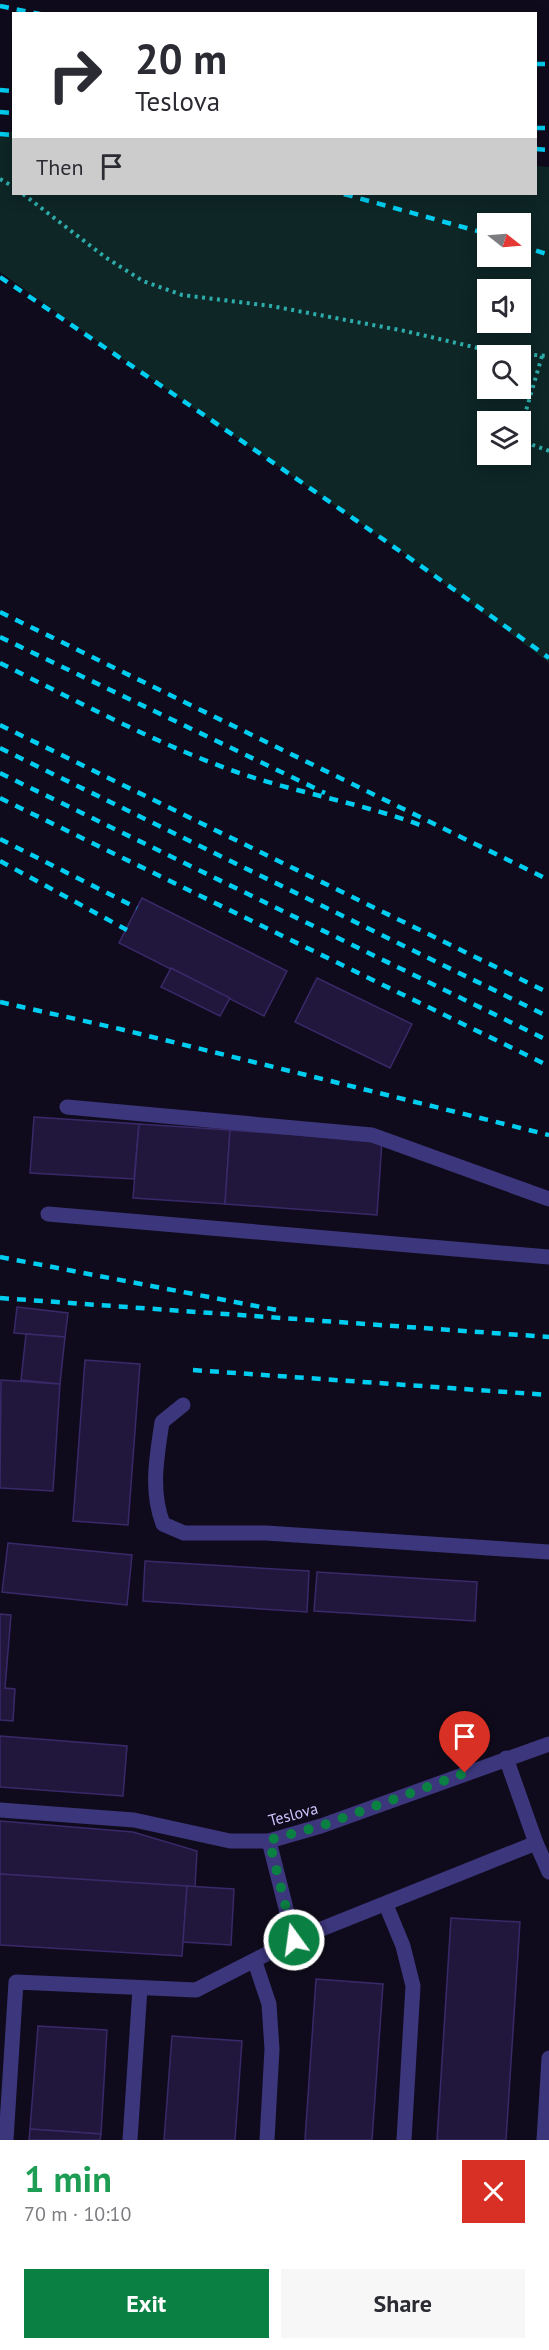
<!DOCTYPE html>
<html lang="en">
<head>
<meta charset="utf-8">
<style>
	body { margin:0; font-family:"PT Sans",sans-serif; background:#f7f7f7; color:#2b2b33; height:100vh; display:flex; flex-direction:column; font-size:22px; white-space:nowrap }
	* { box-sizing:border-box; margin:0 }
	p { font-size:20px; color:#7c7c81 }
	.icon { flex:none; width:33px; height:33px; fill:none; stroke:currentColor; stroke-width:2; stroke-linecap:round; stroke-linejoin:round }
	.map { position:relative; height:2140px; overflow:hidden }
	.details { display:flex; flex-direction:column; background:#fff; flex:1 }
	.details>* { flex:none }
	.banner { position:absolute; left:12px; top:12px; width:525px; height:183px; border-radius:0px; box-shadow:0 3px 15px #0003; background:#fff; color:#2b2b33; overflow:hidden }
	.needle { width:39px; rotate:107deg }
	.tools { position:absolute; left:477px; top:213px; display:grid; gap:12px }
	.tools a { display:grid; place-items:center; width:54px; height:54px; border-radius:0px; background:#fff; box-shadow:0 3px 15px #0003; font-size:30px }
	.pin { position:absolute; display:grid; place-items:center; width:51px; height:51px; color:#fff; margin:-62px -26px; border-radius:50% 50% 50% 0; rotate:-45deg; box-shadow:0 0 6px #0007 }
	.pin .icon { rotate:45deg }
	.me { position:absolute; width:66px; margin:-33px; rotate:346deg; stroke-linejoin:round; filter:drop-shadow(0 0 4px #0008) }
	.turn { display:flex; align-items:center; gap:21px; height:126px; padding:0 24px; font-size:27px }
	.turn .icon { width:78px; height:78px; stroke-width:2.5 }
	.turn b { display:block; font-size:42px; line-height:51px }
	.then { display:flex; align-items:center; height:57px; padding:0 24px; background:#0003; gap:12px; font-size:22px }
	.round { display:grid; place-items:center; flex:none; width:63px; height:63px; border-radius:0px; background:#f7f7f7 }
	.head { display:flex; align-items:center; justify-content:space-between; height:102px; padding:0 24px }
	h1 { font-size:36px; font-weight:700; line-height:45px; color:#1e9e55 }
	.primary-button { display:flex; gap:12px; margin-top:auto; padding:12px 24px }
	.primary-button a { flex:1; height:69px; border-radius:0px; background:#0b8043; color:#fff; font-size:24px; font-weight:700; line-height:69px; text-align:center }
	.primary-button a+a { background:#f7f7f7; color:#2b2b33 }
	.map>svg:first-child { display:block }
	.green { fill:#0e2626; fill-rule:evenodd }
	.building { fill:#21173d; stroke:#392969; stroke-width:1.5 }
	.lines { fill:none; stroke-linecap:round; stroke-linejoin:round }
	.path { stroke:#2cadab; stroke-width:4; stroke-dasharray:3 4.5; stroke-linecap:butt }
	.service { stroke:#3c367c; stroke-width:15 }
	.rail { stroke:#00cef1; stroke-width:4.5; stroke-dasharray:9 8; stroke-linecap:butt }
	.route { stroke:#0b8043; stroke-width:10; stroke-dasharray:0 18 }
	.labels { text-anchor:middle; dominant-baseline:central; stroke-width:6; stroke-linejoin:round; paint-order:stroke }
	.street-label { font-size:16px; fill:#cfc6ff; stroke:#0f0b1c }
</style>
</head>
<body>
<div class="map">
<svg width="549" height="2140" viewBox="0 0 549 2140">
	<rect width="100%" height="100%" fill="#0f0b1c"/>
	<path class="green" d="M0,132H13L14,194H536V166L549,167V663L415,561L111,351L0,272ZM488,224H520V256H488ZM488,290H520V322H488ZM488,356H520V388H488ZM488,422H520V454H488Z"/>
	<g class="building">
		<polygon points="142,898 287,971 264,1016 119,943"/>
		<polygon points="171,968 230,998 220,1016 161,987"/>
		<polygon points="317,978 412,1024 390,1068 295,1022"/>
		<polygon points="34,1117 139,1124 134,1179 30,1173"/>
		<polygon points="139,1124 230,1130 225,1204 133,1198"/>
		<polygon points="230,1130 382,1141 377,1215 225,1204"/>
		<polygon points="17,1307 68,1313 65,1337 14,1333"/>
		<polygon points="26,1334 65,1337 60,1384 21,1380"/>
		<polygon points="85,1360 140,1364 128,1525 73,1521"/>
		<polygon points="1,1380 60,1384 53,1491 0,1488"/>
		<polygon points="8,1543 132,1555 127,1605 2,1592"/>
		<polygon points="145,1561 309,1571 307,1612 143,1601"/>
		<polygon points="317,1572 477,1582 475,1621 314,1611"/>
		<polygon points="0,1614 11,1615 5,1688 15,1689 13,1721 0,1720"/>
		<polygon points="0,1736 127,1746 123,1796 0,1787"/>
		<polygon points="0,1821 133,1832 197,1851 195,1887 0,1874"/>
		<polygon points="0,1874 187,1886 182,1956 0,1945"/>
		<polygon points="187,1886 234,1889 231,1945 183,1942"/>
		<polygon points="451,1918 520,1922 506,2140 437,2140"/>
		<polygon points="316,1979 383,1984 372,2140 305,2140"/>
		<polygon points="38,2026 107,2030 101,2134 30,2129"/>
		<polygon points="172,2036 242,2041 235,2140 164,2140"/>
		<polygon points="30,2129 101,2134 100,2140 29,2140"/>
	</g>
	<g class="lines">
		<g class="path">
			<polyline points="0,179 14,187"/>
			<polyline points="23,194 105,257 143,281 182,295 271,306 405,331 495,352 549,356"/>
			<polyline points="520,431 542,356"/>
			<polyline points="520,436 533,445 549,451"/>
		</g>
		<g class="service">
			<polyline points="67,1107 372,1135 549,1199"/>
			<polyline points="48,1214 549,1257"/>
			<path d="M183,1405L162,1422C157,1456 150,1490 163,1524L184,1533H266L549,1552"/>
			<polyline points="506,1758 536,1843"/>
			<polyline points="0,1810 134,1820 230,1841 269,1841 321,1826 549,1744"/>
			<polyline points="386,1905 403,1946 413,1986 404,2140"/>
			<polyline points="294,1940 536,1843 549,1872"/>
			<polyline points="255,1962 269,2004 272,2049 267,2140"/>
			<polyline points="6,2140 16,1982 196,1990 294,1940 269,1841"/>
			<polyline points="130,2140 140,1988"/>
			<polyline points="544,2140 549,2058"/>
		</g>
		<g class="rail">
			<polyline points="0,6 40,14"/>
			<polyline points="536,64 549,64"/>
			<polyline points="0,90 14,91"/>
			<polyline points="0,112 14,113"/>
			<polyline points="536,128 549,128"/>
			<polyline points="0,134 14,135"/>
			<polyline points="536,149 549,150"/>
			<polyline points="344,194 488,234"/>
			<polyline points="520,245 549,255"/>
			<path d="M0,277C185,401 369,527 549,658"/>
			<polyline points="0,612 549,880"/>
			<polyline points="0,637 325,793"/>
			<path d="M0,663C75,700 149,740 228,769C291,792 358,802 420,825"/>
			<polyline points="0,725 549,993"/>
			<polyline points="0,748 549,1017"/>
			<polyline points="0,773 549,1041"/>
			<polyline points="0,798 549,1066"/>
			<polyline points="0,839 137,908"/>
			<polyline points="0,861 127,930"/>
			<polyline points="0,1002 120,1029 549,1135"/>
			<polyline points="0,1257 277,1310"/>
			<polyline points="0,1298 549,1337"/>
			<polyline points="193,1370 549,1395"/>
		</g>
	</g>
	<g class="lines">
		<polyline class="route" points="294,1940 269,1840 321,1826 465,1773"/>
	</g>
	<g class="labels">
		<g class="street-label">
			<text transform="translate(293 1814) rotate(-15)">Teslova</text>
		</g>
	</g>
</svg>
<div class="tools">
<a><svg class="needle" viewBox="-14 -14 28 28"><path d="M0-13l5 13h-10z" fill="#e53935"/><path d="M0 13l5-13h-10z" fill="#7c7c81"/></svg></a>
<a><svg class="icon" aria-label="sound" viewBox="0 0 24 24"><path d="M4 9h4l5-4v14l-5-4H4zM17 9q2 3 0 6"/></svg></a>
<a><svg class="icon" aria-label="search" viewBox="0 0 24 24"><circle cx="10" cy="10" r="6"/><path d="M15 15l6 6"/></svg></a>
<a><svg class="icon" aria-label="layers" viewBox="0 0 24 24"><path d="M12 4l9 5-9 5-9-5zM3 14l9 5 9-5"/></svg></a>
</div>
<div class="pin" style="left:465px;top:1773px;background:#d93025"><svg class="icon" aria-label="arrive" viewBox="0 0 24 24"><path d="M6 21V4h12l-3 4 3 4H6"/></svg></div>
<svg class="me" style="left:294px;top:1940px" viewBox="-20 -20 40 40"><circle r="17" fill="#0b8043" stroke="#fff" stroke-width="3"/><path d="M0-11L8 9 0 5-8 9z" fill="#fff"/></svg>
<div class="banner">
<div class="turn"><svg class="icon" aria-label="right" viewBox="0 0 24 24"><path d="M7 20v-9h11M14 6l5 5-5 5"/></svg><div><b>20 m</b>Teslova</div></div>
<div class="then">Then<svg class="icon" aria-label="arrive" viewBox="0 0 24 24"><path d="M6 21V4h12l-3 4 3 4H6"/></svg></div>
</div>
</div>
<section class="details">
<div class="head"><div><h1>1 min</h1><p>70 m · 10:10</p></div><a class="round" style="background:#d93025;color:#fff"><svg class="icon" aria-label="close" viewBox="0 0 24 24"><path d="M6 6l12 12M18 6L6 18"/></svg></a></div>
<div class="primary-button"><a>Exit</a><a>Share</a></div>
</section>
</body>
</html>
